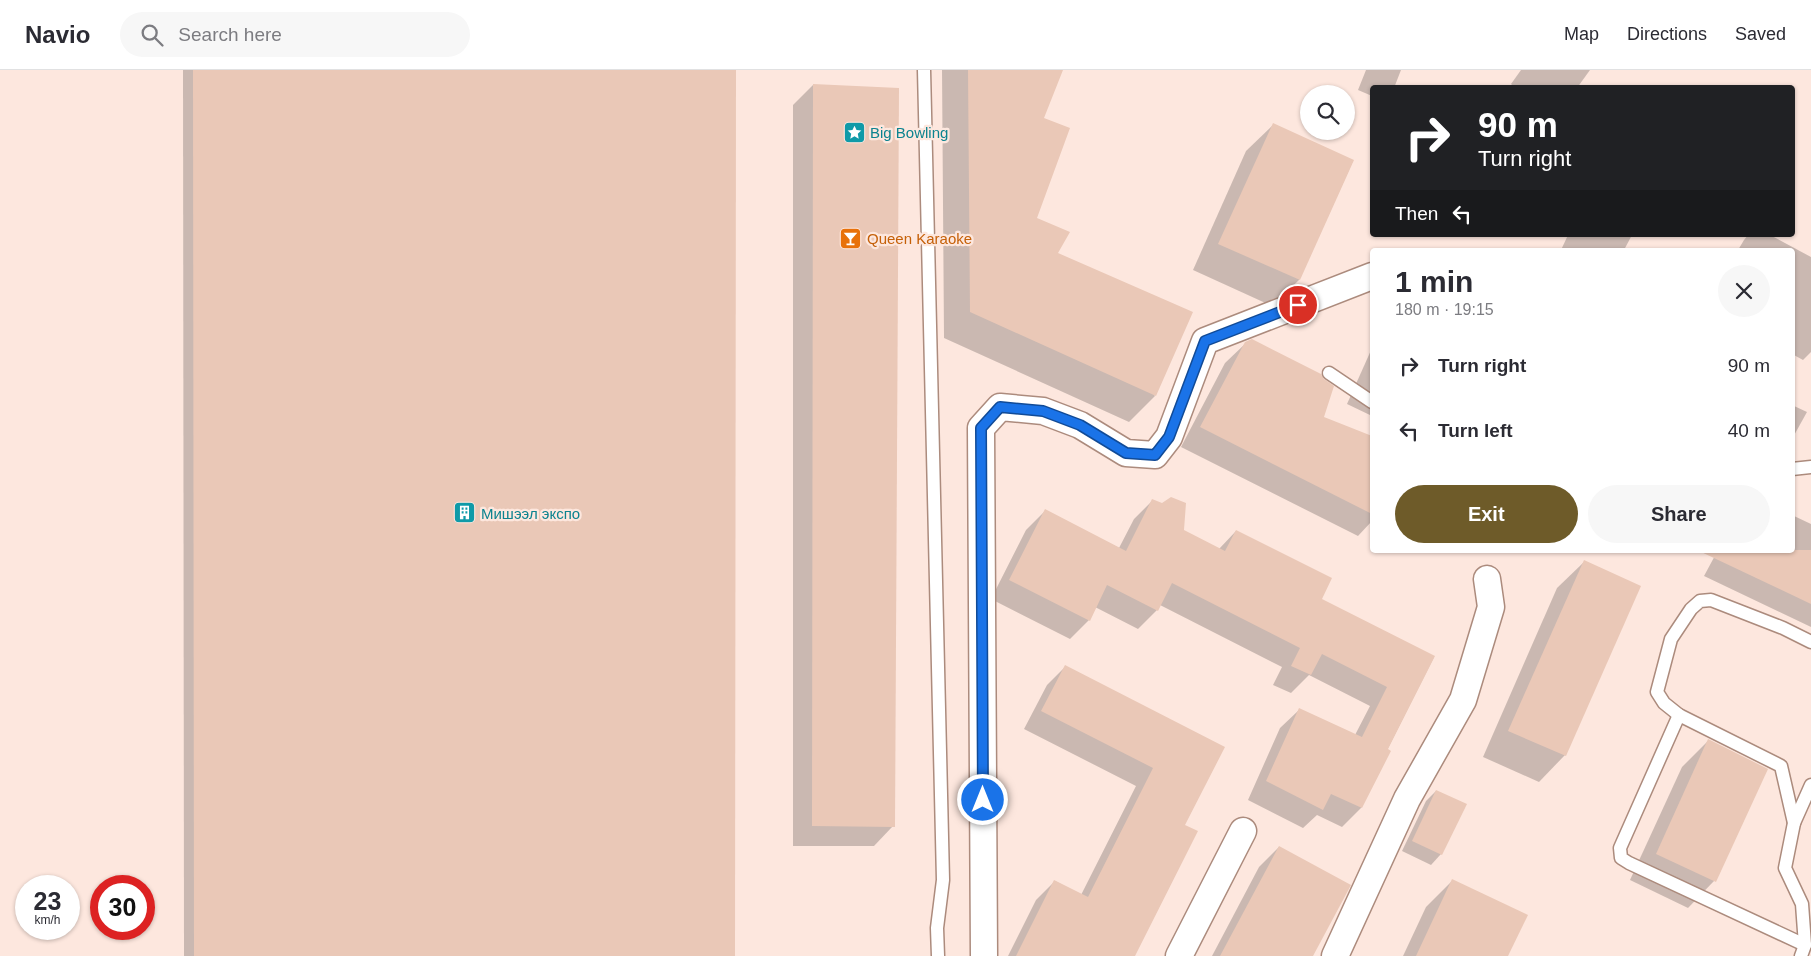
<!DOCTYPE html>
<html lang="en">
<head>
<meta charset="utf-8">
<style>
	body { margin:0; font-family:Helvetica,sans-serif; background:#f7f7f7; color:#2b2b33; height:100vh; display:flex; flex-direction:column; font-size:19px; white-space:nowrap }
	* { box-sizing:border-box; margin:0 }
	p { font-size:16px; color:#7c7c81 }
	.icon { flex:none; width:28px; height:28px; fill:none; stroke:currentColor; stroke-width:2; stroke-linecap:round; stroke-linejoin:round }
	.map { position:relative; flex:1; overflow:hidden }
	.side { position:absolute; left:1370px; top:178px; width:425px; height:305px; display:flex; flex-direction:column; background:#fff; border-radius:5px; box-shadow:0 1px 4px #0004 }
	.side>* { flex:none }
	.banner { position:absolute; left:1370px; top:15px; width:425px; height:152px; border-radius:5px; box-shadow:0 1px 4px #0004; background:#202124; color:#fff; overflow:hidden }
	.tools { position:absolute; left:1300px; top:15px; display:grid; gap:10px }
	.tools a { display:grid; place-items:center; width:55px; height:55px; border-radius:50%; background:#fff; box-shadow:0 1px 4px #0004; font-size:25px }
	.speed { position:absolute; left:15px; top:805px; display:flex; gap:10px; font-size:25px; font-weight:700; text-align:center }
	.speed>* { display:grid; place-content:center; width:65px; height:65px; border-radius:50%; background:#fff; box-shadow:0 1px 4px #0004; line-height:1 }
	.speed small { font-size:12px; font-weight:400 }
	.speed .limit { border:8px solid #d22; background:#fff; color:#111 }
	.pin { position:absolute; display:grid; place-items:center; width:42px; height:42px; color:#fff; margin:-21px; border:2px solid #fff; border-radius:50%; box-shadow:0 1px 5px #0007 }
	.me { position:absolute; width:55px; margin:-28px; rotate:0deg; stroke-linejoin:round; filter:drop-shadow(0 0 4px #0008) }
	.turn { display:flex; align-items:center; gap:18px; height:105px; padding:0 25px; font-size:22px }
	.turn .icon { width:65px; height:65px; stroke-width:2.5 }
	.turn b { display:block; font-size:35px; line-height:42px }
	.then { display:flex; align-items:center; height:48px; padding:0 25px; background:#0003; gap:10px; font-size:19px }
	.round { display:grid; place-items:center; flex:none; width:52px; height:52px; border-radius:26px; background:#f7f7f7 }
	.head { display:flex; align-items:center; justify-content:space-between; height:85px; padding:0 25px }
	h1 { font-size:30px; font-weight:700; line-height:38px }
	.cta { display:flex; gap:10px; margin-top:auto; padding:10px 25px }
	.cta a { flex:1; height:58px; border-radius:30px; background:#6e5b29; color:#fff; font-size:20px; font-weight:700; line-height:58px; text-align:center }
	.cta a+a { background:#f7f7f7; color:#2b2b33 }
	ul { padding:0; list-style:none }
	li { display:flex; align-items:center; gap:15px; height:65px; padding:0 25px }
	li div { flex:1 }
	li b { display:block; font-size:19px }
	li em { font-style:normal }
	header { display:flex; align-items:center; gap:30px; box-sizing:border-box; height:70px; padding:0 25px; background:#fff; border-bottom:1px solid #e1e1e2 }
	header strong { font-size:24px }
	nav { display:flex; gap:28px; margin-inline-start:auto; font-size:18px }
	.search { width:350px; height:45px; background:#f7f7f7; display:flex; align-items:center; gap:12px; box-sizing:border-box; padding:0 18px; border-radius:28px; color:#7c7c81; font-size:19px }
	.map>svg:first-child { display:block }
	.shadow { fill:#0003 }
	.building { fill:#eac8b7 }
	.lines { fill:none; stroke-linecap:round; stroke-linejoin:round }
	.service-casing { stroke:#ac8b7d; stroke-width:15 }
	.minor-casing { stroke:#ac8b7d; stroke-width:29 }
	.service { stroke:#fff; stroke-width:12 }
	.minor { stroke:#fff; stroke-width:26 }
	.route-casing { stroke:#114b97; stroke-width:12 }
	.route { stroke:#1a73e8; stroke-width:9 }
	.labels { text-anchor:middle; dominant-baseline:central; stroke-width:4.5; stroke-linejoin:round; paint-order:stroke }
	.culture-label { font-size:15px; fill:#0d838f; stroke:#fde7de; text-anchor:start }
	.food-label { font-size:15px; fill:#c56008; stroke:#fde7de; text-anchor:start }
</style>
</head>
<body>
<header>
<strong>Navio</strong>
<div class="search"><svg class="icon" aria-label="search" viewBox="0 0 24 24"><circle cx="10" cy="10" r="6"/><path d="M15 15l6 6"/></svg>Search here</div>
<nav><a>Map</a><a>Directions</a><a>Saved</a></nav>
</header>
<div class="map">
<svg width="1811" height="886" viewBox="0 0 1811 886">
	<rect width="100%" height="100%" fill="#fde7de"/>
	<g class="shadow">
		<polygon points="183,0 735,0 734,886 184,886"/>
		<polygon points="942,0 1061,0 1042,48 1036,148 1056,183 1155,326 1129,352 944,268"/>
		<polygon points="1366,0 1401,0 1394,18 1372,18 1372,26 1358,20"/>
		<polygon points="1521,0 1590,0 1577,18 1515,18 1511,14"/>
		<polygon points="813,15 893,756 874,776 793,776 793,35"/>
		<polygon points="1273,55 1353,91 1299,210 1272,236 1193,200 1246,81"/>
		<polygon points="1568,165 1632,165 1624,180 1561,180"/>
		<polygon points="1748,165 1770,165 1811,187 1811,282 1803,290 1792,284 1792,180 1738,180 1744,170"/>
		<polygon points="1246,273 1323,310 1323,348 1372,368 1372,451 1358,466 1181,377 1225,293"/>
		<polygon points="1372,278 1372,346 1347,334"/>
		<polygon points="1792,335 1807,342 1792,369"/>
		<polygon points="1153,430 1183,461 1219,479 1236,461 1320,530 1434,587 1387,680 1390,681 1361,738 1342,757 1317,745 1303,758 1248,730 1280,658 1299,640 1355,665 1370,636 1309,605 1291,623 1273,615 1282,597 1160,535 1157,540 1138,559 1095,537 1089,550 1070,569 991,529 1026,460 1045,441 1119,478 1134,449"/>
		<polygon points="1792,445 1811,454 1811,557 1704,506 1718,480 1792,480"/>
		<polygon points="1584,492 1565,685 1539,712 1483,687 1557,518"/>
		<polygon points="1065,597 1223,677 1183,755 1133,886 1008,886 1036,830 1055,811 1081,825 1136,716 1024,659 1047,615"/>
		<polygon points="1709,670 1714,811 1688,838 1630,810 1682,697"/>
		<polygon points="1436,721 1441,784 1431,795 1402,781 1426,731"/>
		<polygon points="1279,777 1312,886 1212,886 1259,797"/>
		<polygon points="1452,811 1507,886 1403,886 1426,837"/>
	</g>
	<g class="building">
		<polygon points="193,0 736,0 735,886 194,886"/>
		<polygon points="968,0 1063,0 1044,48 1070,58 1037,148 1070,162 1058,183 1193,242 1156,326 970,242"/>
		<polygon points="813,14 899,18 895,757 812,756"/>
		<polygon points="1273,53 1354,90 1300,210 1218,174"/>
		<polygon points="1252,269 1321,304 1324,309 1334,316 1324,347 1372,366 1372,444 1200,357 1245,272"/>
		<polygon points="1171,427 1186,433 1184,460 1225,481 1236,460 1332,508 1322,529 1435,586 1388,679 1391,681 1362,738 1331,724 1323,740 1266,711 1299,638 1362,667 1387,617 1322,584 1311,605 1291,596 1300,578 1172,513 1158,541 1107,515 1090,551 1009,510 1045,439 1126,481 1152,429 1162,433"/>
		<polygon points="1697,480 1811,480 1811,534"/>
		<polygon points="1584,490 1641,516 1566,686 1508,661"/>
		<polygon points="1065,595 1225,677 1185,755 1198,761 1135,886 1016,886 1054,810 1088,827 1153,698 1041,641"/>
		<polygon points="1708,669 1768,699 1716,812 1656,784"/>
		<polygon points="1436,720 1467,734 1442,785 1412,771"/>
		<polygon points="1279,776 1351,815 1313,886 1220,886"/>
		<polygon points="1452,809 1528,845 1508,886 1416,886"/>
	</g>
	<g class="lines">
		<defs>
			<g id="service">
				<polyline points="924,0 943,810 937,858 938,886"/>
				<polyline points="1329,303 1372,332"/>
				<polyline points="1792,399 1811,397"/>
				<polyline points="1679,645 1620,778 1621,788 1629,793 1805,875"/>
				<polyline points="1794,753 1811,715"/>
				<polyline points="1801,886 1805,875 1802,834 1785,798 1794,753 1781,696 1679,645 1664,633 1657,622 1671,569 1691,539 1700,531 1711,530 1783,558 1811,572"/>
			</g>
			<g id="minor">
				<polyline points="984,886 981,358 1000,337 1043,341 1080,355 1126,383 1155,385 1169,367 1205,271 1372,206"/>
				<polyline points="1179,886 1243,761"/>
				<polyline points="1335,886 1407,729 1463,630 1491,537 1487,509"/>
			</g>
		</defs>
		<use href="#service" class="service-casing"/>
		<use href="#minor" class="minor-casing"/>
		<use href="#service" class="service"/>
		<use href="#minor" class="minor"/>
	</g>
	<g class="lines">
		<defs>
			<polyline id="route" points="983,730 981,358 1000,337 1043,341 1080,355 1126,383 1155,385 1169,367 1205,271 1298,235"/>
		</defs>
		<use href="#route" class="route-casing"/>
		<use href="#route" class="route"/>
	</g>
	<defs>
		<symbol id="sight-square" viewBox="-11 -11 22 22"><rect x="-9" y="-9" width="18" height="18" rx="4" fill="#0f9aa8" stroke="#fde7de"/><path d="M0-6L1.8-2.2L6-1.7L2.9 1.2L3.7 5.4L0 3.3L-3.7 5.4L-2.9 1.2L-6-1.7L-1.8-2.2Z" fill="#fff"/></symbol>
		<symbol id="bar-square" viewBox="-11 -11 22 22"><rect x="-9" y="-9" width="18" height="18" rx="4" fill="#e8710a" stroke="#fde7de"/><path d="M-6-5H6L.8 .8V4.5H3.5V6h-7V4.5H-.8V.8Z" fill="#fff"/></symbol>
		<symbol id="building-square" viewBox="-11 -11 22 22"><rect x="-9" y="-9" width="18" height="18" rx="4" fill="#0f9aa8" stroke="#fde7de"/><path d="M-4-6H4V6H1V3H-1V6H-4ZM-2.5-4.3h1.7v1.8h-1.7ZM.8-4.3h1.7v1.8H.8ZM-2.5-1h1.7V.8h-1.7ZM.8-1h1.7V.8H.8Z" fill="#fff"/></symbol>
	</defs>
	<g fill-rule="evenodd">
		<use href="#sight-square" x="842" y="50" width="25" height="25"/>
		<use href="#bar-square" x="838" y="156" width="25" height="25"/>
		<use href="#building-square" x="452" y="430" width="25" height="25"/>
	</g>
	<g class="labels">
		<g class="culture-label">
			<text x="870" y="62">Big Bowling</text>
			<text x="481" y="443">Мишээл экспо</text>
		</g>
		<g class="food-label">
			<text x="867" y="168">Queen Karaoke</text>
		</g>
	</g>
</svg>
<div class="tools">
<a><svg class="icon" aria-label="search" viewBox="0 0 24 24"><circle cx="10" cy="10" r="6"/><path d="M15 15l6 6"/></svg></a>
</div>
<div class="speed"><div>23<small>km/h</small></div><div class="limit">30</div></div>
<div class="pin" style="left:1298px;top:235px;background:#d93025"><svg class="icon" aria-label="arrive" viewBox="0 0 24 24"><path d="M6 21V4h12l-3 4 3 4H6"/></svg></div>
<svg class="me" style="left:983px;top:730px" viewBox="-20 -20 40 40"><circle r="17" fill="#1a73e8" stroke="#fff" stroke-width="3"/><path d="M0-11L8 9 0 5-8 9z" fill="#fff"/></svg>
<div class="banner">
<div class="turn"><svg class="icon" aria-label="right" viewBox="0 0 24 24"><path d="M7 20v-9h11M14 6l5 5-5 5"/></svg><div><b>90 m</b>Turn right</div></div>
<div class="then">Then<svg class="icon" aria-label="left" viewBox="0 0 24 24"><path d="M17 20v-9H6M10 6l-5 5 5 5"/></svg></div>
</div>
<section class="side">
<div class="head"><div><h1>1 min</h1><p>180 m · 19:15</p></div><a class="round"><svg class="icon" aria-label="close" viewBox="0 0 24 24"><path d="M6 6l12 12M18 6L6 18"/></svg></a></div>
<ul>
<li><svg class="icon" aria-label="right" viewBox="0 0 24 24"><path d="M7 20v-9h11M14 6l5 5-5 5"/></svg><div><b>Turn right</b></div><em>90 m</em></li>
<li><svg class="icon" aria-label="left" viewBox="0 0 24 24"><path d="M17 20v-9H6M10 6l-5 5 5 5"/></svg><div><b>Turn left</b></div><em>40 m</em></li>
</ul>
<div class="cta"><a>Exit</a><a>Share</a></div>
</section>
</div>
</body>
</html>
